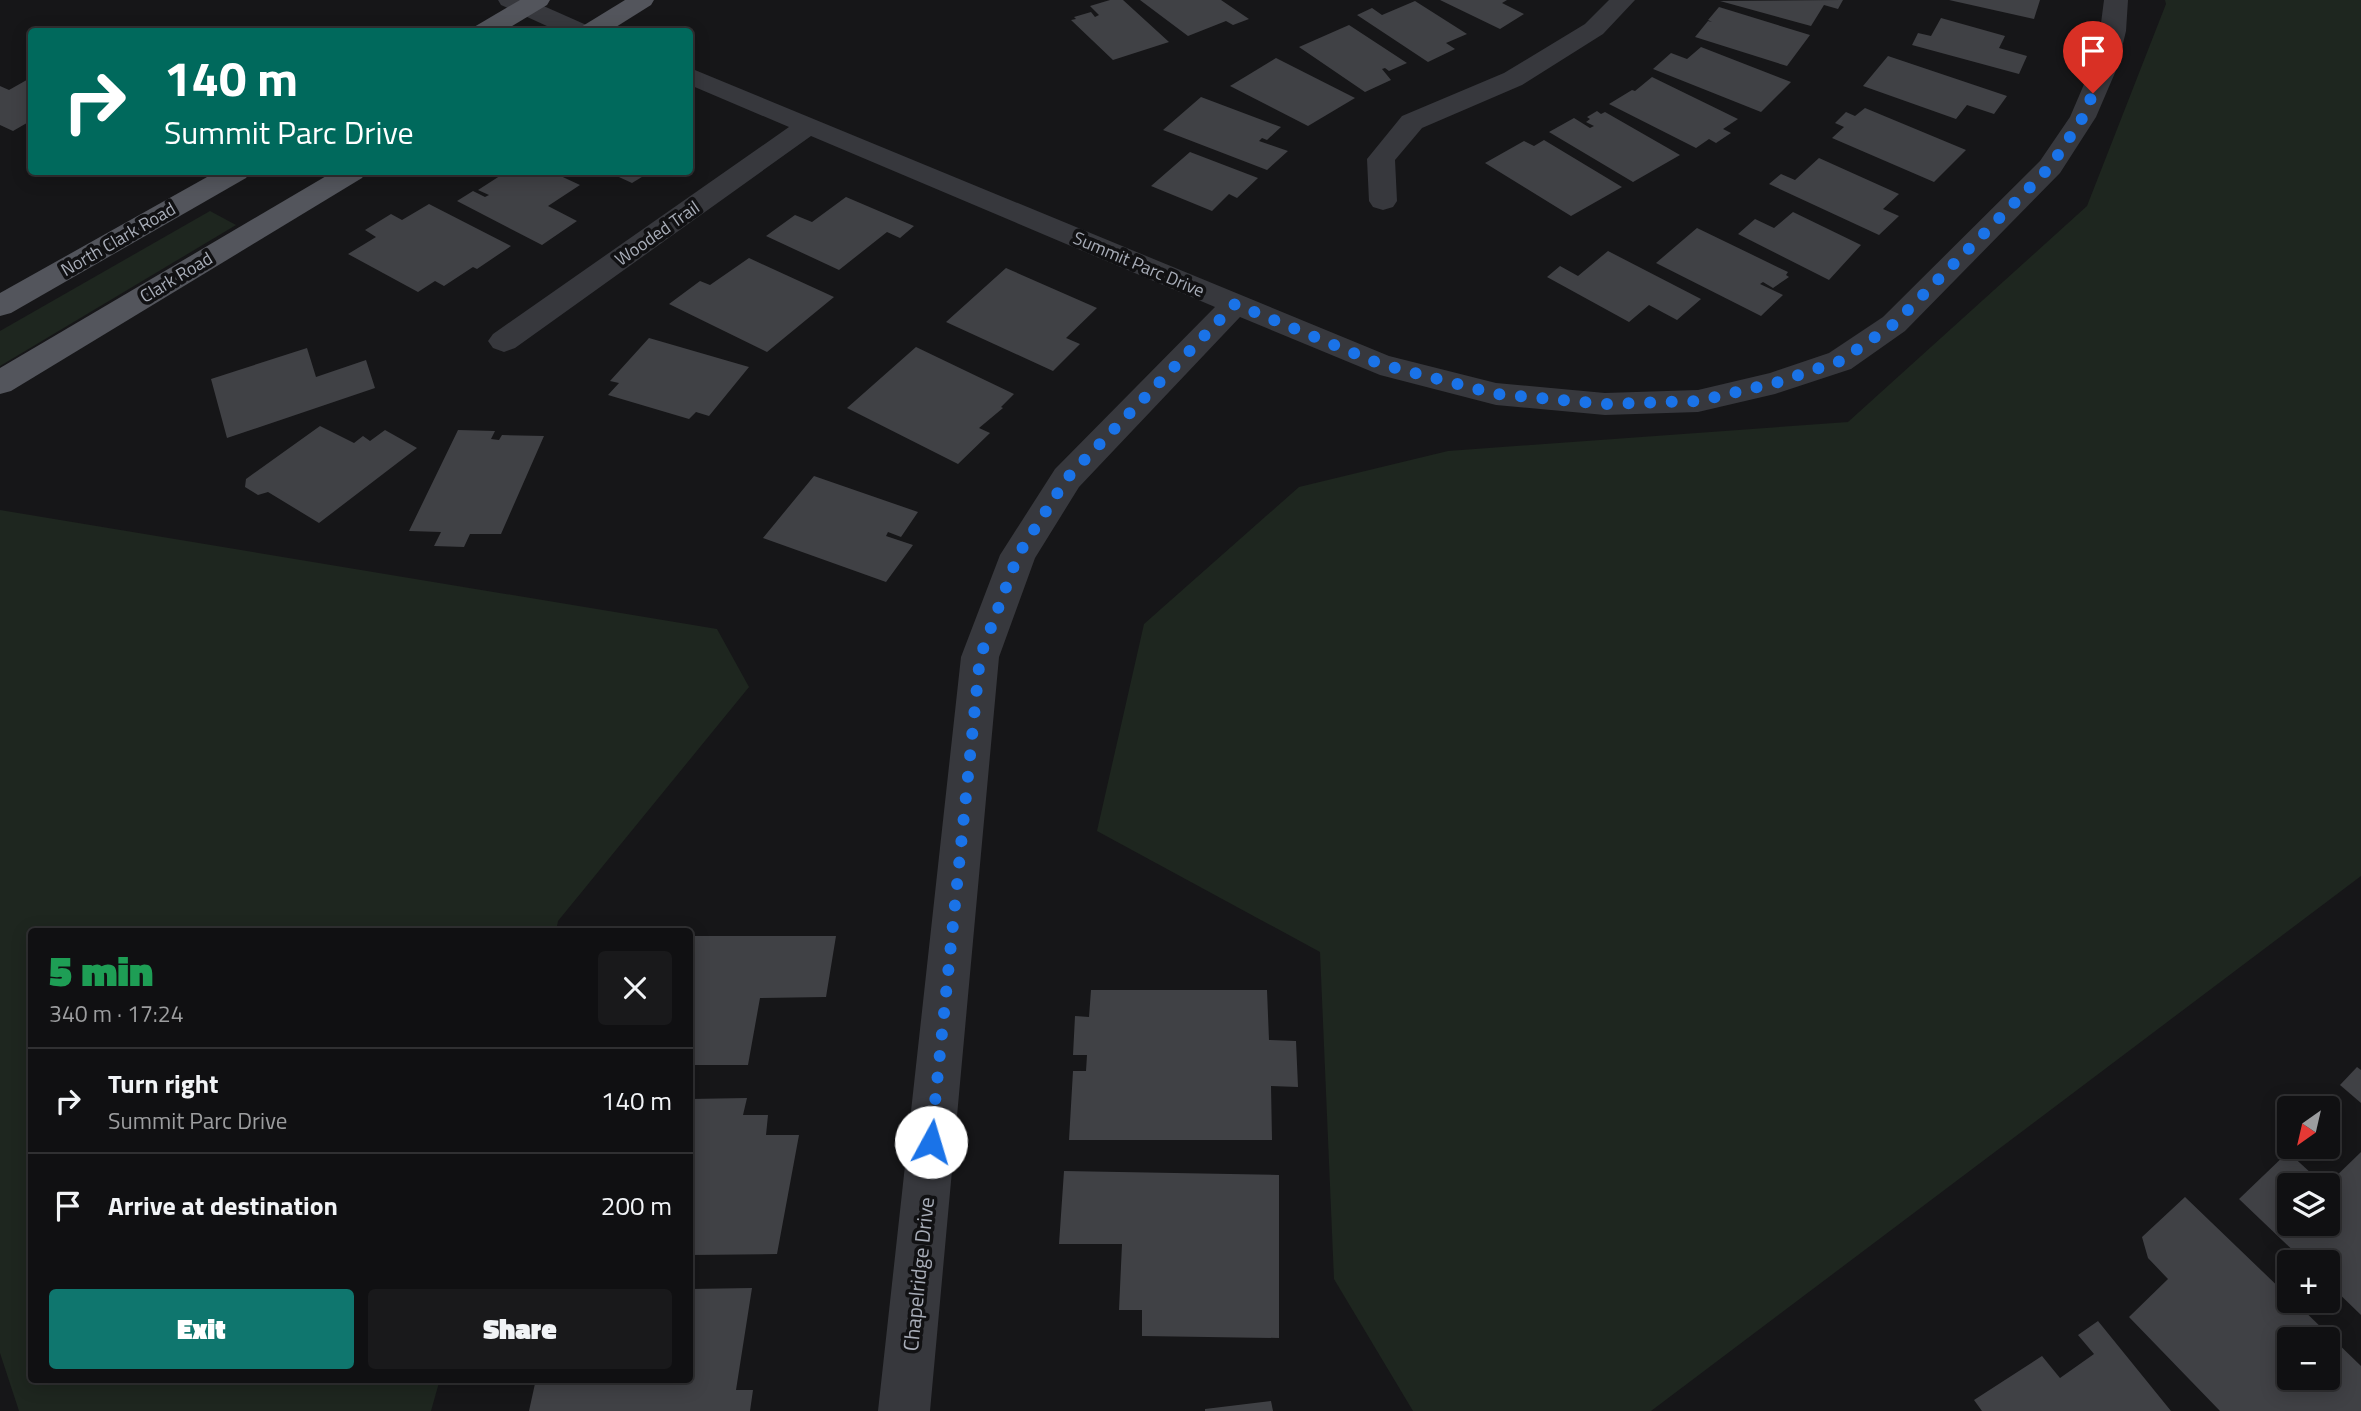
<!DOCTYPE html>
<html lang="en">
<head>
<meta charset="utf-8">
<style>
	body { margin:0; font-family:"Titillium Web",sans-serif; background:#19191b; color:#f1f3f6; height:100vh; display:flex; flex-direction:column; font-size:26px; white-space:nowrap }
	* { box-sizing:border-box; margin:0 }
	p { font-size:23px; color:#9c9d9f }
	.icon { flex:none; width:38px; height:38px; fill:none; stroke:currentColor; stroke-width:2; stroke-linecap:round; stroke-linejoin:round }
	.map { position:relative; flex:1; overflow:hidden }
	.sheet { position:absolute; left:28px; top:928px; width:665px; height:455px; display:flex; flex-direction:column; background:#101012; border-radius:7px; box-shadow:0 4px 18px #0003,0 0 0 2px #303032 }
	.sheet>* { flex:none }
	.banner { position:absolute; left:28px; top:28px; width:665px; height:147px; border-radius:7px; box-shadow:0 4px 18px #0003,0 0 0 2px #303032; background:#00695c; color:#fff; overflow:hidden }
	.needle { width:46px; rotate:214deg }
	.buttons { position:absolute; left:2277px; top:1096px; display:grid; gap:14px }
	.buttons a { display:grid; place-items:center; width:63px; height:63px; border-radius:7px; background:#101012; box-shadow:0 4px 18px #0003,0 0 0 2px #303032; font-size:35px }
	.pin { position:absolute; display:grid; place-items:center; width:60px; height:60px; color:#fff; margin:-72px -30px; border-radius:50% 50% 50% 0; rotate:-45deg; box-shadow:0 0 7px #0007 }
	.pin .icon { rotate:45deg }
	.me { position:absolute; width:77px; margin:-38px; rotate:6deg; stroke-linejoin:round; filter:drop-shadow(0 0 5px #0008) }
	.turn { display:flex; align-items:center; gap:24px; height:147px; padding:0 21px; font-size:32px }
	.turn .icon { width:91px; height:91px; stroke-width:2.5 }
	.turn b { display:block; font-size:49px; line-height:60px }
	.round { display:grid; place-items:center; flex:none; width:74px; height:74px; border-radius:7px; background:#19191b }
	.summary { display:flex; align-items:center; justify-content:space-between; height:119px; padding:0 21px }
	h1 { font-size:42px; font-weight:800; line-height:52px; color:#1e9e55 }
	.cta { display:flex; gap:14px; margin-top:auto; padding:14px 21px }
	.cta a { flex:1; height:80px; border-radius:7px; background:#0f766e; color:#fff; font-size:28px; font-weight:800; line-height:80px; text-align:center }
	.cta a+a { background:#19191b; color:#f1f3f6 }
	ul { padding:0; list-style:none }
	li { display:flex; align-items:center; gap:21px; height:105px; padding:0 21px; border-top:2px solid #303032 }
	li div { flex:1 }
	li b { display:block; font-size:26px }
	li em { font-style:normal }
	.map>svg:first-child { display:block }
	.green { fill:#1e261f }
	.building { fill:#404145; fill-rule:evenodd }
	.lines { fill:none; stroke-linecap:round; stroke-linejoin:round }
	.minor { fill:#37383d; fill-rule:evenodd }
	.major { fill:#53555c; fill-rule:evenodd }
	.route { stroke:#1a73e8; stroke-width:12; stroke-dasharray:0 21.6 }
	.labels { text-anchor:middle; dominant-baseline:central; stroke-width:7; stroke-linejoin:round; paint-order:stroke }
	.far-street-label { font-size:18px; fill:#a8adb8; stroke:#111113 }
	.street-label { font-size:21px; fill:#a8adb8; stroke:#111113 }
</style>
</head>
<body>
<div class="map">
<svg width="2361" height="1411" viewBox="0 0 2361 1411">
	<rect width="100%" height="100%" fill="#161618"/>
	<g class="green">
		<polygon points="2165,0 2361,0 2361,876 1651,1411 1413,1411 1334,1279 1320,952 1097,831 1144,624 1299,487 1448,451 1848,422 2087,206 2166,4"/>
		<polygon points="210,211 236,225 0,366 0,331"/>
		<polygon points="0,510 717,629 749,687 558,921 556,931 32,931 32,1379 440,1379 431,1411 19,1411 0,1353"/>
	</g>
	<g class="building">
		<polygon points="1110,0 1123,0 1169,42 1113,60 1071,20 1076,19 1074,17 1091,12 1095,17 1099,15 1090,6"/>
		<polygon points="1140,0 1221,0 1249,19 1233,25 1226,21 1188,36"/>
		<polygon points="1440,0 1507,0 1502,3 1524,14 1500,29"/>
		<polygon points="1843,0 1838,9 1824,5 1811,26 1720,1"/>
		<polygon points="1949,0 2040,0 2034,19"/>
		<polygon points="1415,1 1467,34 1446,43 1455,49 1428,62 1357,15 1372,8 1382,15"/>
		<polygon points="1719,7 1810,35 1787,66 1695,37 1708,21 1712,22 1708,20"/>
		<polygon points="1941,18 2005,36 1999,48 2027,56 2019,74 1912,45 1918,33 1931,36"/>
		<polygon points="1349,25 1407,63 1389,71 1385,68 1382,69 1391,80 1365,92 1299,47"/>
		<polygon points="1701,47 1791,82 1761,112 1653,69 1671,53 1687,59"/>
		<polygon points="1888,56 2007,96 1994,114 1967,105 1956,119 1863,86"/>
		<polygon points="1276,58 1355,98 1308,126 1230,86"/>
		<polygon points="32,77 32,120 13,131 0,125 0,86 9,90"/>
		<polygon points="1652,77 1738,119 1723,129 1731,133 1716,143 1709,139 1696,148 1609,104 1632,90 1635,91"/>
		<polygon points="1201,97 1281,127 1267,140 1262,138 1259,141 1288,151 1267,170 1163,130"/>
		<polygon points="1865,108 1966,150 1934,182 1832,138 1844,127 1835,123 1846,112 1855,116"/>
		<polygon points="1597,111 1601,114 1605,112 1680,155 1633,182 1549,132 1574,118 1590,128 1594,126 1586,122 1590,119 1587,117"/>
		<polygon points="1544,140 1622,187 1571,216 1485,163 1524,141 1534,146"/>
		<polygon points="1190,152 1258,178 1237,198 1229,194 1212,211 1151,186"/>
		<polygon points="1819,158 1899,194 1883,209 1899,216 1879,235 1769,184 1781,174 1795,180"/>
		<polygon points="506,172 552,172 580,185 548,206 577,221 542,245 457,201 473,191 485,197 489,195 478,190"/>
		<polygon points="608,172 650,172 632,183"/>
		<polygon points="846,197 914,226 900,238 887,232 839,270 766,236 795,215 812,222"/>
		<polygon points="429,204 511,246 477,269 473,267 444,286 435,281 418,292 348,254 376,237 365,230 391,214 402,220"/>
		<polygon points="1793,212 1861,245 1829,280 1738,234 1755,219 1774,228"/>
		<polygon points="1697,228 1788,272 1786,275 1789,277 1773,288 1763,282 1760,284 1783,295 1761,316 1656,263"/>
		<polygon points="1608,251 1701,299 1677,320 1649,305 1629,322 1547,277 1560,266 1578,276"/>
		<polygon points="749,258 834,297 767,352 669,304 700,281 710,285"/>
		<polygon points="1006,268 1097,308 1066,338 1080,344 1053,371 946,322"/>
		<polygon points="649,338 749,367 709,416 696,412 689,419 608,395 619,383 610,381"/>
		<polygon points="916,347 1014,394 1001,407 1003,408 979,428 990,433 958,464 847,408"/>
		<polygon points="307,348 316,377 366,360 375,388 227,438 211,379"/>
		<polygon points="320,426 354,443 363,436 370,441 385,430 417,448 319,523 268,492 258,495 245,487 246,479"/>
		<polygon points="458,430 495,431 491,439 499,440 502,435 544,436 501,534 470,534 464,547 434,546 441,532 409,531"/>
		<polygon points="814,476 918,512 901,537 888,532 886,536 913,545 886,582 763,538"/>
		<polygon points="690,936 836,936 826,997 760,998 748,1065 690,1065"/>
		<polygon points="1091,990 1267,990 1269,1040 1296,1041 1298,1087 1271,1086 1272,1140 1069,1140 1073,1071 1086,1071 1087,1055 1073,1055 1075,1016 1089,1017"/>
		<polygon points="2357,1067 2361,1070 2361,1103 2340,1085"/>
		<polygon points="747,1098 743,1115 768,1115 766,1135 799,1135 777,1254 690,1255 690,1099"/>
		<polygon points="2288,1152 2324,1185 2289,1185 2289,1223 2328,1223 2328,1184 2361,1152 2361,1315 2328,1283 2328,1262 2305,1262 2239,1199"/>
		<polygon points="1064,1171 1279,1175 1279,1338 1142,1336 1142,1310 1119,1310 1122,1244 1059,1244"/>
		<path d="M2185,1197L2289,1297V1300H2293L2361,1366V1411H2220L2129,1317L2168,1279L2148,1258L2142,1237ZM2289,1339H2328V1377H2289Z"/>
		<polygon points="752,1288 736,1390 753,1390 750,1411 529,1411 536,1379 690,1379 690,1289"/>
		<polygon points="2098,1321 2171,1411 1982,1411 1974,1400 2042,1356 2060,1378 2094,1354 2078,1335"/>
		<polygon points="1271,1401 1273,1411 1205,1411 1205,1409"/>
	</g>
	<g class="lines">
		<g class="minor">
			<polygon points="498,0 530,0 591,27 594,32 560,32 501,5"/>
			<polygon points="1609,0 1635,0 1603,34 1522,85 1422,128 1395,160 1397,201 1393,207 1383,210 1373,207 1369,201 1367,159 1402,116 1504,73 1585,24"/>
			<polygon points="2104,0 2128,0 2126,31 2117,68 2096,117 2060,173 1905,331 1851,369 1775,394 1698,412 1605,415 1496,405 1380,375 1240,317 1079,487 1035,558 999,657 930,1411 878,1411 961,657 1000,555 1055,469 1215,307 811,136 515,348 504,352 493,348 488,341 493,334 789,127 690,85 690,68 1389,356 1496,383 1605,393 1698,390 1770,373 1829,353 1883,317 2040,161 2070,117 2091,68 2100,31"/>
		</g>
		<g class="major">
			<polygon points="520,0 550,0 547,5 502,32 471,32 474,27"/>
			<polygon points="625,0 654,0 651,5 608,32 578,32 581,27"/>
			<polygon points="216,172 250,172 246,178 11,313 0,316 0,293"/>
			<polygon points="333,172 366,172 362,178 11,391 0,394 0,368"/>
		</g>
	</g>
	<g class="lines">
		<polyline class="route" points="931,1142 980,657 1018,555 1067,478 1235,304 1380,364 1496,394 1605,404 1698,401 1775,383 1840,361 1894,324 2050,167 2083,117 2093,93"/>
	</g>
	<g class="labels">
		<g class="far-street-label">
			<text transform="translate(657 233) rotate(-35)">Wooded Trail</text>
			<text transform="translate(118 239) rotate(-30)">North Clark Road</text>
			<text transform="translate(1139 264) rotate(23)">Summit Parc Drive</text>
			<text transform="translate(176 277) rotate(-31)">Clark Road</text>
		</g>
		<g class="street-label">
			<text transform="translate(918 1274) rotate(-84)">Chapelridge Drive</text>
		</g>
	</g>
</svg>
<div class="buttons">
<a><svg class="needle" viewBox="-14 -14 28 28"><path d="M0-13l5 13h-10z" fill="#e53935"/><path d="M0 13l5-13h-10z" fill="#9c9d9f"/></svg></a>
<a><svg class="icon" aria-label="layers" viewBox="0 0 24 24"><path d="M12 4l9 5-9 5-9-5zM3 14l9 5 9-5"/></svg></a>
<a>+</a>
<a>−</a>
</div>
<div class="pin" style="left:2093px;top:93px;background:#d93025"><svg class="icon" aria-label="arrive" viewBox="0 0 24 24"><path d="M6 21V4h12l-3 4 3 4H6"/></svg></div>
<svg class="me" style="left:931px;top:1142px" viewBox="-20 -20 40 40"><circle r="19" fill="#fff"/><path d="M0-13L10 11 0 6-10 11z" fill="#1a73e8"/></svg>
<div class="banner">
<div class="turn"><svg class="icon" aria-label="right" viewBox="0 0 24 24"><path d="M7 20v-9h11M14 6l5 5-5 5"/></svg><div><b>140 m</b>Summit Parc Drive</div></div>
</div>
<section class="sheet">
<div class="summary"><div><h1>5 min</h1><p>340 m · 17:24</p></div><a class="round"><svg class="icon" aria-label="close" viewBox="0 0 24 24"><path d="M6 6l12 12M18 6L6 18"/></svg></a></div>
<ul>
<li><svg class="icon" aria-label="right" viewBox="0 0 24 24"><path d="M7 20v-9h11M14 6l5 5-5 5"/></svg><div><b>Turn right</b><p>Summit Parc Drive</p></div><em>140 m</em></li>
<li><svg class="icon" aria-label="arrive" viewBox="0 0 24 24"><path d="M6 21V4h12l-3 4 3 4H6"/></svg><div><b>Arrive at destination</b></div><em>200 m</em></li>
</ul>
<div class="cta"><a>Exit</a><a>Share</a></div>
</section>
</div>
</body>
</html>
